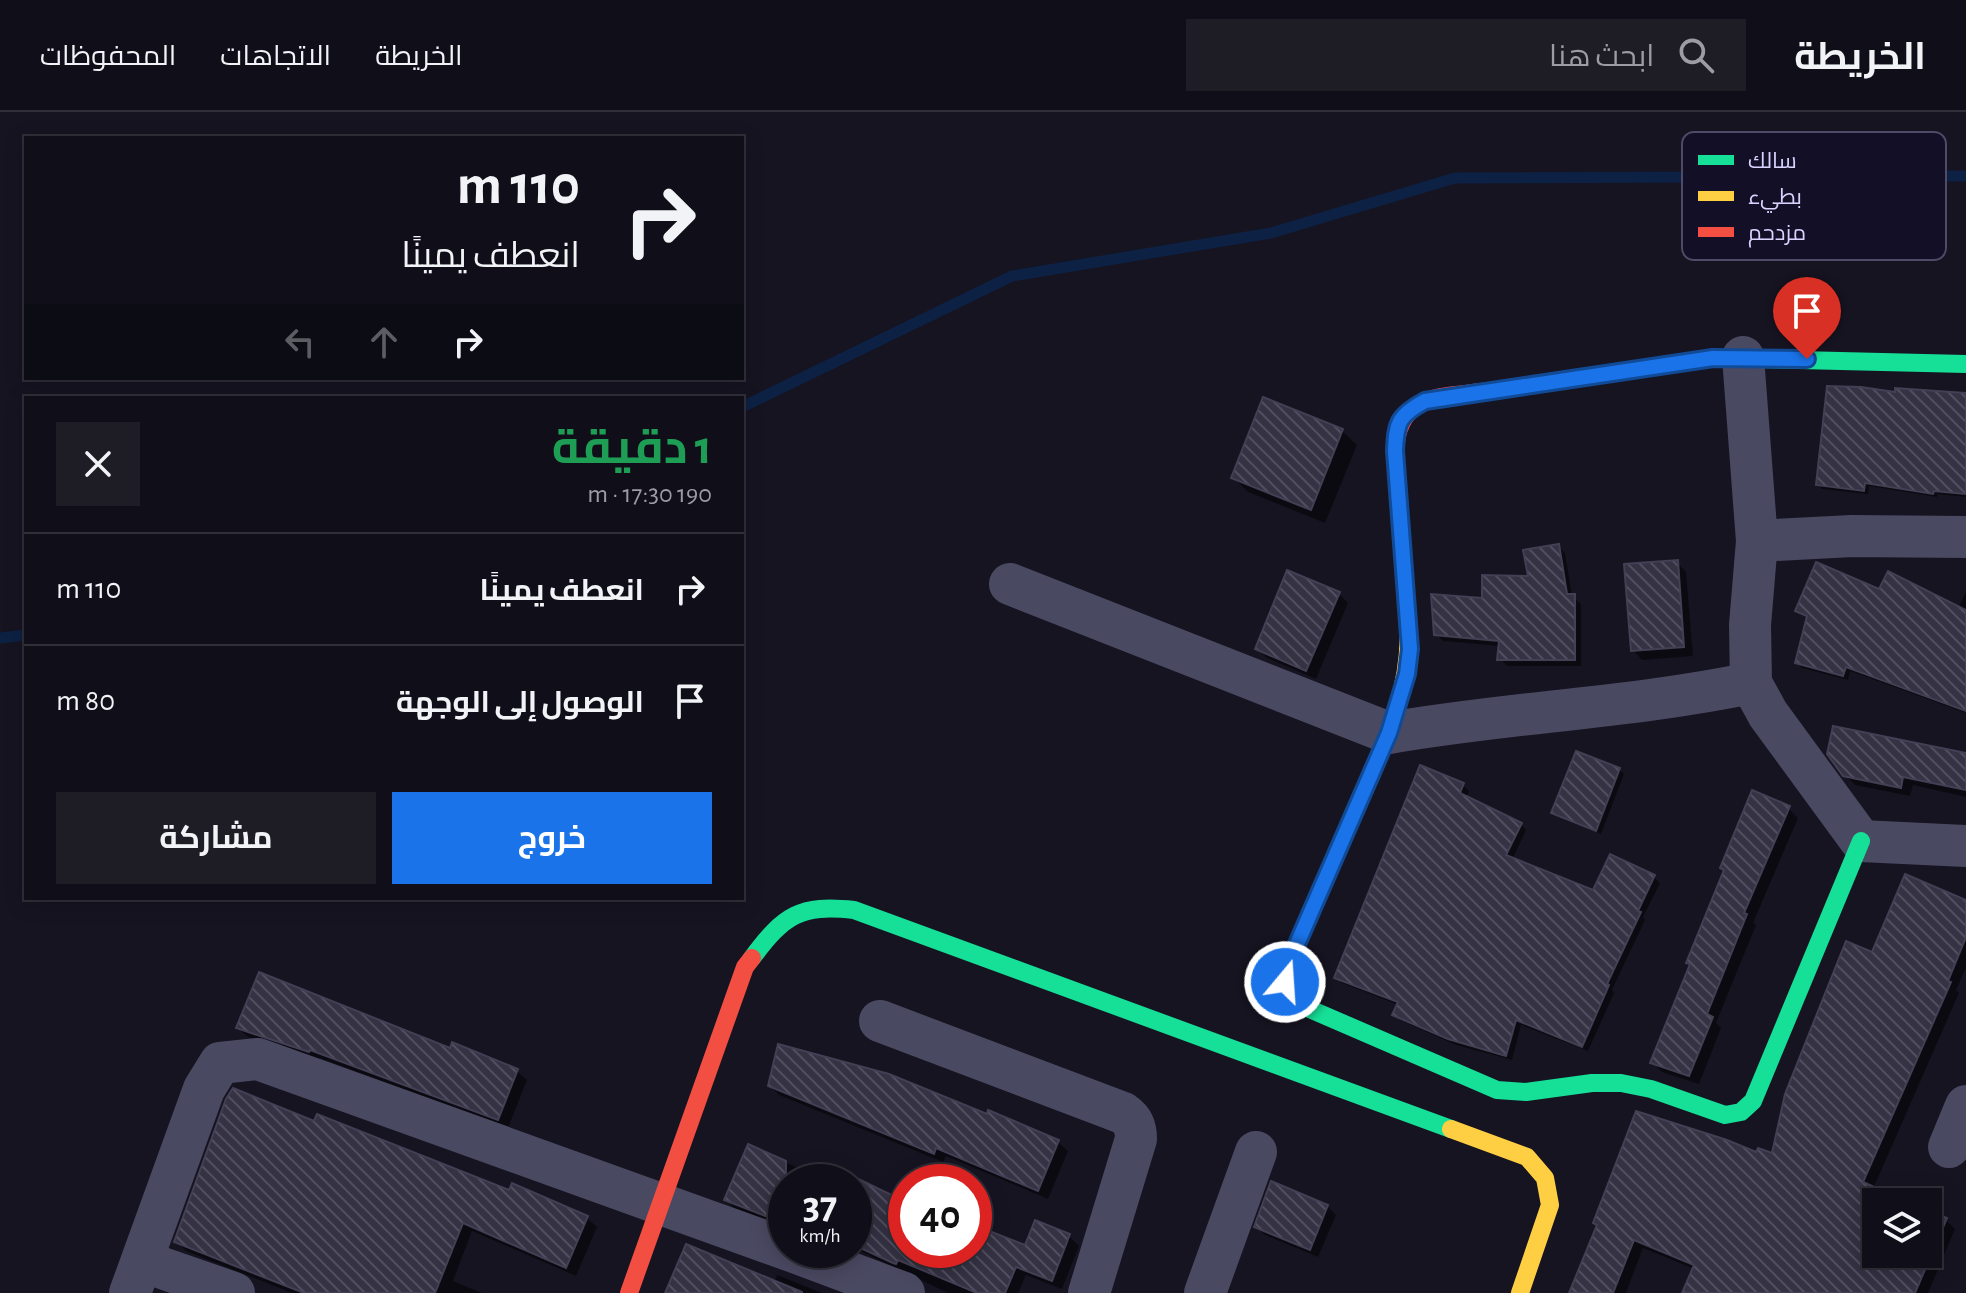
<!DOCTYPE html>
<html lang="ar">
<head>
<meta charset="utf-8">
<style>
	body { margin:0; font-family:"Alegreya Sans",Cairo,sans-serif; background:#1e1d26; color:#f1f3f6; direction:rtl; height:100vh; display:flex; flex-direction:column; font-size:30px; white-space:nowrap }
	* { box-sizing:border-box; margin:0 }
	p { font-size:26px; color:#9c9ca2 }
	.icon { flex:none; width:44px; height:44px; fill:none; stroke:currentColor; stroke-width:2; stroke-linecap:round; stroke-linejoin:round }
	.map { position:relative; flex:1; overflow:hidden; direction:ltr }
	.sheet { position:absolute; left:24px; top:284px; width:720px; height:504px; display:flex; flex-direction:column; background:#100f19; border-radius:0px; box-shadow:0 4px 20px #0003,0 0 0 2px #302f38; direction:rtl }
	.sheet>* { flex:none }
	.guide { position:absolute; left:24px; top:24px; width:720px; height:244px; border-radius:0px; box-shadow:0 4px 20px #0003,0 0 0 2px #302f38; direction:rtl; background:#100f19; color:#f1f3f6; overflow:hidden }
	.fabs { position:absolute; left:1862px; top:1076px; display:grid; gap:16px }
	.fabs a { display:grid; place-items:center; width:80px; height:80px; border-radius:0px; background:#100f19; box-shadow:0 4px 20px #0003,0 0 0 2px #302f38; font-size:40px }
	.speed { position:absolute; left:768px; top:1052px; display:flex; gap:16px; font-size:40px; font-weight:700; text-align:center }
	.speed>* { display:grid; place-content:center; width:104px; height:104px; border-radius:50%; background:#100f19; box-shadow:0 4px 20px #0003,0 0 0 2px #302f38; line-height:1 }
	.speed small { font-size:20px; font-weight:400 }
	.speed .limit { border:12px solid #d22; background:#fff; color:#111 }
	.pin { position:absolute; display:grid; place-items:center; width:68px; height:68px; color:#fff; margin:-82px -34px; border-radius:50% 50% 50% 0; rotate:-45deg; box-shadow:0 0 8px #0007 }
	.pin .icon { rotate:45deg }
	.me { position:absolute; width:88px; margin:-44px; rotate:18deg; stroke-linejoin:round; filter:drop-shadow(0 0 6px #0008) }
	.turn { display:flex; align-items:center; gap:28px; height:168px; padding:0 32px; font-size:36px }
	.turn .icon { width:104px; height:104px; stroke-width:2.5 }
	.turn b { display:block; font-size:56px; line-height:68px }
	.lanes { display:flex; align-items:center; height:76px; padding:0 32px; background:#0003; justify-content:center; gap:40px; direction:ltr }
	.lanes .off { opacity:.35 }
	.round { display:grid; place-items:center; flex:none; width:84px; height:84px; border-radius:0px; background:#1e1d26 }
	.head { display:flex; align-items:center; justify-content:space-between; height:136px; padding:0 32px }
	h1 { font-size:48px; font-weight:700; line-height:60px; color:#1e9e55 }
	.button { display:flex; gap:16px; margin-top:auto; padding:16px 32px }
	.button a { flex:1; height:92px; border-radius:0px; background:#1a73e8; color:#fff; font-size:32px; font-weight:700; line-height:92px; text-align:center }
	.button a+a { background:#1e1d26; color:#f1f3f6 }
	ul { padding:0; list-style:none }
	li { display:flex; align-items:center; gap:24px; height:112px; padding:0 32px; border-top:2px solid #302f38 }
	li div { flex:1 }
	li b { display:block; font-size:30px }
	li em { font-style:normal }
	header { display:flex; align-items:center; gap:48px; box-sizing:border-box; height:112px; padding:0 40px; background:#100f19; border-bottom:2px solid #302f38 }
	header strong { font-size:38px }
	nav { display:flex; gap:44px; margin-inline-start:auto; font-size:28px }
	.search { width:560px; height:72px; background:#1e1d26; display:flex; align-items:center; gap:20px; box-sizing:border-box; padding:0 28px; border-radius:0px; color:#9c9ca2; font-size:30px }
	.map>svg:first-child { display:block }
	.shadow { fill:#0007 }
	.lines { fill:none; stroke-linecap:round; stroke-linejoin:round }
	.stream { stroke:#0d2144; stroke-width:11 }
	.building { fill:url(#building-back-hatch); stroke:#433f54; stroke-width:2 }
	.street { stroke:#4a4962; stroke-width:42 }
	.fast { stroke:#16e098; stroke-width:18 }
	.slow { stroke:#ffcf43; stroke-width:18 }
	.jam { stroke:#f24e42; stroke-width:18 }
	.route-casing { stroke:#114b97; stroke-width:20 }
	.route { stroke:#1a73e8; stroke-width:14 }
	.key { fill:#130f26; stroke:#4e4a67; stroke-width:2 }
	.key-label { font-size:22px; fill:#d9d4ff }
</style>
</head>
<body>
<header>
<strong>الخريطة</strong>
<div class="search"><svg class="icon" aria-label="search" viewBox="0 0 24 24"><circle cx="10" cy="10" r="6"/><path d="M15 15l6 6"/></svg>ابحث هنا</div>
<nav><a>الخريطة</a><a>الاتجاهات</a><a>المحفوظات</a></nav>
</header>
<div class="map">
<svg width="1966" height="1181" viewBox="0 0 1966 1181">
	<defs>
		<pattern id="building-back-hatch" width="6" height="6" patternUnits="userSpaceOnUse" patternTransform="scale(2)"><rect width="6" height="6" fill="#343243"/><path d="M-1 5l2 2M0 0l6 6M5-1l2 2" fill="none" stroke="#514f5f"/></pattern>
	</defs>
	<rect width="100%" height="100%" fill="#161421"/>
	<g class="shadow">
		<polygon points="1897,282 1966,283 1966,385 1938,382 1937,385 1869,374 1868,382 1822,377 1818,372"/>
		<polygon points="1342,319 1357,333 1325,411 1248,380 1233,365"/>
		<polygon points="1558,434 1565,441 1572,484 1581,492 1581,554 1507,554 1500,547 1501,534 1443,529 1436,522 1484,488 1530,466"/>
		<polygon points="1677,450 1686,460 1693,544 1642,548 1633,538"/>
		<polygon points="1880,479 1958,497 1966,479 1966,601 1850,559 1848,568 1802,556 1797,551 1809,506 1798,499"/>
		<polygon points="1338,481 1348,491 1316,567 1267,546 1257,537"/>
		<polygon points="1966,643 1966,685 1913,673 1910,684 1855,673 1845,663"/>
		<polygon points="1619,657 1624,662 1601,722 1558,705 1554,701"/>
		<polygon points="1463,673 1469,679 1466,686 1521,712 1526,718 1512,748 1594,780 1611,744 1654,765 1660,771 1643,805 1645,808 1612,878 1614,881 1588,939 1521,913 1512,948 1456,933 1400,908 1394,902 1399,893 1342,871 1336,865"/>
		<polygon points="1788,696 1798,706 1753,811 1756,813 1716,911 1721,916 1699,972 1662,960 1652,950 1691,853"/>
		<polygon points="1966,790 1966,856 1956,878 1959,881 1873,1077 1903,1090 1876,1090 1876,1142 1928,1142 1928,1101 1946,1108 1955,1117 1928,1181 1684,1181 1694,1157 1643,1136 1626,1181 1572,1181 1599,1114 1757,1043 1773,1044 1873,842"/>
		<polygon points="238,916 451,939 453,933 517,959 527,968 508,1016 320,946 319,948 248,925"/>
		<polygon points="770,974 988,1005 1058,1030 1068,1039 1048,1087 946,1044 943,1050 779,983"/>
		<polygon points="315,1012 587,1106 597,1115 576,1164 472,1119 453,1169 482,1181 292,1181 186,1139 176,1129"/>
		<polygon points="749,1035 831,1070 786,1070 786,1116 736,1098 726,1088"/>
		<polygon points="853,1067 906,1092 906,1138 974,1138 974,1115 1026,1136 1036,1111 1069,1124 1079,1134 1062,1177 1026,1163 1018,1181 948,1181 854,1136"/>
		<polygon points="1327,1094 1336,1103 1318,1145 1265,1123 1257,1115"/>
		<polygon points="777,1163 822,1181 668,1181 774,1171"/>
	</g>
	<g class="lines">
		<g class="stream">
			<polyline points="742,295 1012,164 1271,121 1455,66 1966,64"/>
			<polyline points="0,526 26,523"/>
		</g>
	</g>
	<g class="building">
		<polygon points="1827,274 1861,275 1895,280 1895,276 1966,281 1966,382 1934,379 1933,382 1865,371 1864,379 1816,373"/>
		<polygon points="1263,285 1343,317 1311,398 1231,366"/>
		<polygon points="1559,432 1567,482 1575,482 1575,548 1497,548 1499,529 1434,523 1431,482 1482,486 1482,463 1528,464 1523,438"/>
		<polygon points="1678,448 1684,535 1631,539 1624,452"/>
		<polygon points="1816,450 1879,477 1888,459 1966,498 1966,599 1846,555 1843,564 1795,551 1807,504 1795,499"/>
		<polygon points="1287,458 1340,480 1306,559 1255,537"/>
		<polygon points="1833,614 1966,641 1966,678 1903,665 1901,676 1843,664 1827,642"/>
		<polygon points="1576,639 1620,656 1596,719 1551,701"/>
		<polygon points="1420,653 1464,671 1460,681 1522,711 1506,743 1593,778 1610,742 1655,763 1638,799 1641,800 1607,872 1609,873 1582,935 1516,908 1506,944 1448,927 1392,903 1398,890 1334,866"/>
		<polygon points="1752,678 1790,694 1744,801 1747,802 1707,902 1713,905 1689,964 1650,951 1690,852 1686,851 1724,758 1720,756"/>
		<polygon points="1905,762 1966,788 1966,825 1948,869 1951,870 1863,1070 1908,1090 1876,1090 1876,1142 1928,1142 1928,1098 1947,1106 1915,1181 1682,1181 1694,1153 1634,1128 1613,1181 1569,1181 1597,1113 1593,1111 1636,999 1727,1028 1756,1040 1758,1036 1772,1041 1785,982 1846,829 1872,840"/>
		<polygon points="259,860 450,936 452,930 518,957 498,1008 310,938 309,940 236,916"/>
		<polygon points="778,932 889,962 987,1002 988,998 1059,1028 1038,1079 936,1036 934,1042 768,974"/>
		<polygon points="233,976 314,1009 317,1002 509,1078 512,1071 588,1104 566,1156 463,1111 435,1181 304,1181 174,1130 226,987"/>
		<polygon points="748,1032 786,1049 786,1112 724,1088"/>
		<polygon points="854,1065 906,1090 906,1138 974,1138 974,1113 1025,1133 1035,1108 1070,1122 1052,1169 1016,1155 1005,1181 977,1181 898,1148 896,1152 893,1151 854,1133"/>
		<polygon points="1271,1069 1328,1093 1310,1138 1254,1115"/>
		<polygon points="686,1132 802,1180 802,1181 665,1181"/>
	</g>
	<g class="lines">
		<g class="street">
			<polyline points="1743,245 1757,429 1750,513 1751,571 1768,602 1861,729 1966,734"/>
			<polyline points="1757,429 1852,424 1966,425"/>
			<path d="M1010,472L1389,621C1509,600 1631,596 1751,571"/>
			<path d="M880,909L1123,1001C1133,1008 1136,1015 1136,1027L1089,1181"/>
			<polyline points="1949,1035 1966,994"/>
			<polyline points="789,1138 904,1181"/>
			<polyline points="142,1149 234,1181"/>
			<polyline points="130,1181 204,977 220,951 258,947 786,1137"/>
			<polyline points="1205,1181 1256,1040"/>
		</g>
		<g class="fast">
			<polyline points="1490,279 1713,246 1966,252"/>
			<path d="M752,846C784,803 800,792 854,798L1451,1017"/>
			<polyline points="1290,879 1305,895 1497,978 1526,980 1592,971 1621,971 1651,977 1725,1003 1741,1000 1753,989 1861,729"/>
		</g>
		<g class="slow">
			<path d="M1290,879L1286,868L1287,855C1309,804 1332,753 1354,702C1380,642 1413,580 1408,513"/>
			<polyline points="1451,1017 1527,1045 1545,1066 1550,1093 1520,1181"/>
		</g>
		<g class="jam">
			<path d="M1408,513L1395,339C1398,279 1443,286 1490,279"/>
			<polyline points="629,1181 745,855 752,846"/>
		</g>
	</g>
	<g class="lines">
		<defs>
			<path id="route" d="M1285,870L1287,855L1389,621L1407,562L1410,537L1395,339C1396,310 1399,303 1425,289L1713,246L1807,247"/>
		</defs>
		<use href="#route" class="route-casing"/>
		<use href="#route" class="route"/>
	</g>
	<rect x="1682" y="20" width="264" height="128" rx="12" class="key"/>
	<rect x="1698" y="43" width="36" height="10" fill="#16e098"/>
	<rect x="1698" y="79" width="36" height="10" fill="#ffcf43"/>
	<rect x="1698" y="115" width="36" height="10" fill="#f24e42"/>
	<g class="key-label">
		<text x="1748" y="56">سالك</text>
		<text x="1748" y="92">بطيء</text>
		<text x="1748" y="128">مزدحم</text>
	</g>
</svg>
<div class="fabs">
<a><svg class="icon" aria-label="layers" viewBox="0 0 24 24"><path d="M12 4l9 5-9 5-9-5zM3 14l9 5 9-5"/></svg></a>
</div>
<div class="speed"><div>37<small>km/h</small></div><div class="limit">40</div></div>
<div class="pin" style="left:1807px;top:247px;background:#d93025"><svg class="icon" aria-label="arrive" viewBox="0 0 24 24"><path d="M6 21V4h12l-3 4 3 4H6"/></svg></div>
<svg class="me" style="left:1285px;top:870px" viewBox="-20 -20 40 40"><circle r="17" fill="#1a73e8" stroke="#fff" stroke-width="3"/><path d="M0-11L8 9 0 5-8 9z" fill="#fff"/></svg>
<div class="guide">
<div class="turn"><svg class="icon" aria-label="right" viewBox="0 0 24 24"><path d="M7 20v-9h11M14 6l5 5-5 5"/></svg><div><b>110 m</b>انعطف يمينًا</div></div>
<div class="lanes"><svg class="icon off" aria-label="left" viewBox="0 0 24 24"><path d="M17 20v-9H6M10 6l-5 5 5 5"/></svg><svg class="icon off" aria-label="ahead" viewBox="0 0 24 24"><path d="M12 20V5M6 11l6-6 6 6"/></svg><svg class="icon" aria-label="right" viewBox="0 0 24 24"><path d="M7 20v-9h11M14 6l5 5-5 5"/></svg></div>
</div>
<section class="sheet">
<div class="head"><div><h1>1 دقيقة</h1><p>190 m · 17:30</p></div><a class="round"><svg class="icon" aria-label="close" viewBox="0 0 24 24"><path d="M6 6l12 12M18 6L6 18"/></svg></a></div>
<ul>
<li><svg class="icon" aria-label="right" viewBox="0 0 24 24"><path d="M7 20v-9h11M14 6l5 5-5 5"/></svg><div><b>انعطف يمينًا</b></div><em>110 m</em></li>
<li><svg class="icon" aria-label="arrive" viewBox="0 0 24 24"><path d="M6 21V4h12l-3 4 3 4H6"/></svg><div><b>الوصول إلى الوجهة</b></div><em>80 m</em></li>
</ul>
<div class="button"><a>خروج</a><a>مشاركة</a></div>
</section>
</div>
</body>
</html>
